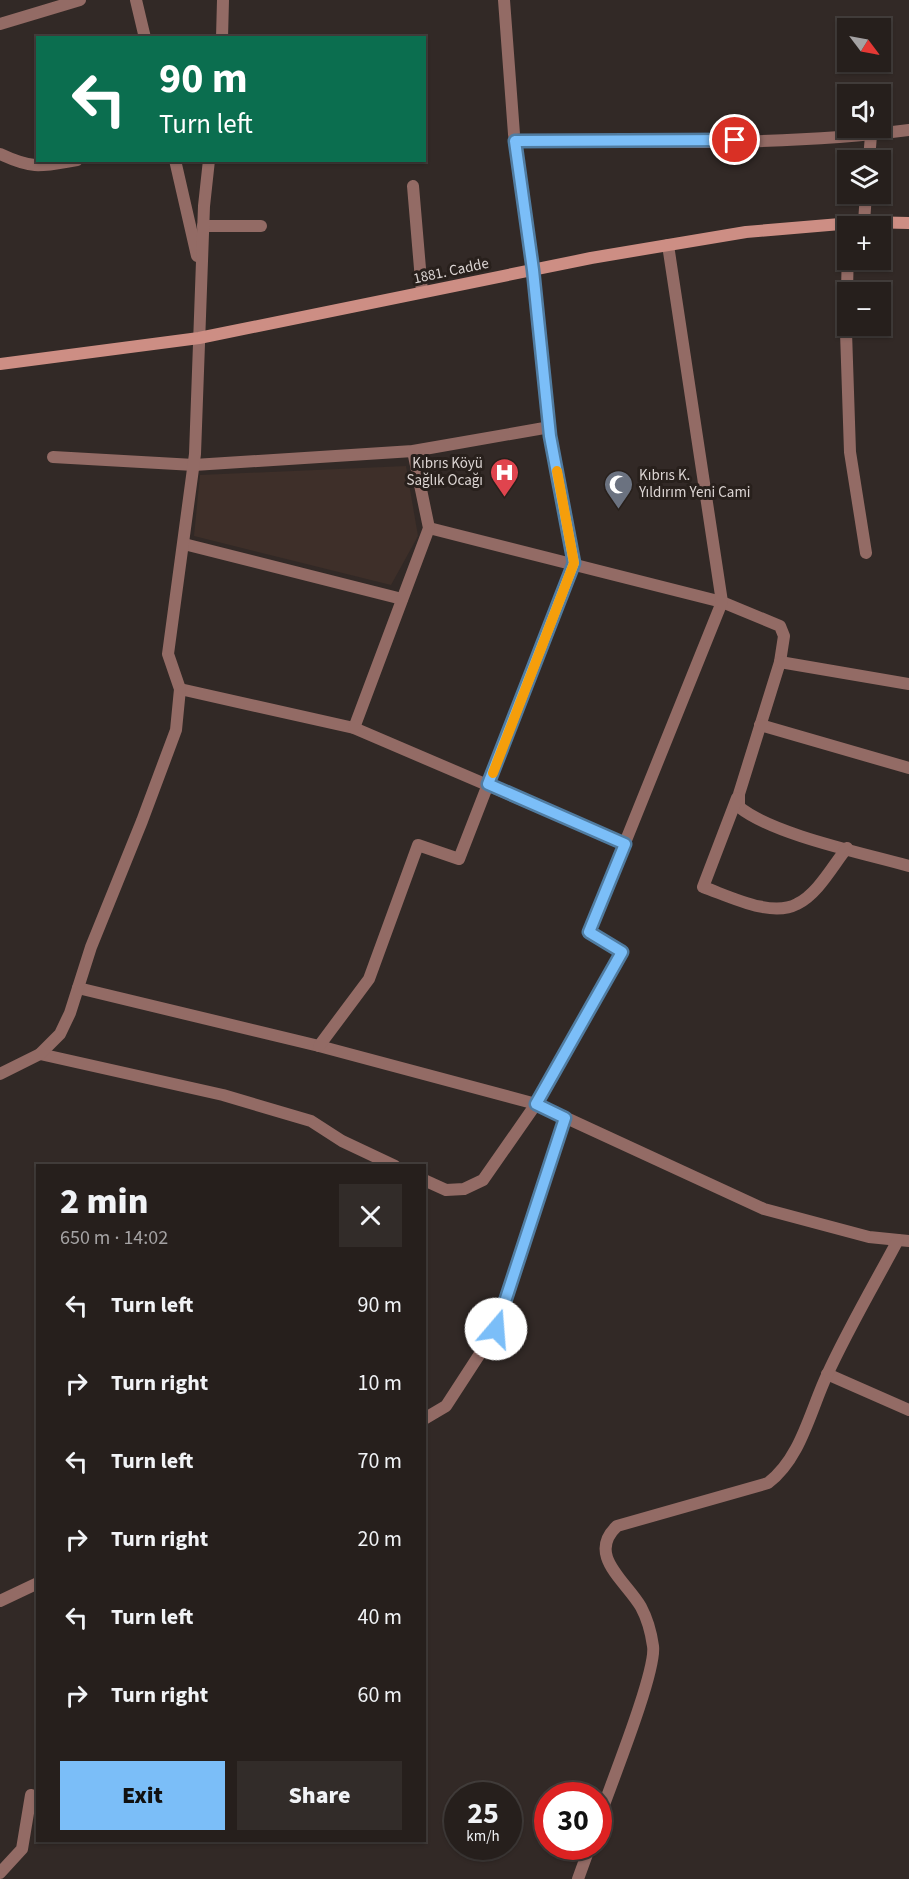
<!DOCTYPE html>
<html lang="en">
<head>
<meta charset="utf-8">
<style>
	body { margin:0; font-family:"Source Sans 3",sans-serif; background:#322c29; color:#f1f3f6; height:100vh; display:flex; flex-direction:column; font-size:22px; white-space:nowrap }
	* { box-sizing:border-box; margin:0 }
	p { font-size:20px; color:#a4a2a3 }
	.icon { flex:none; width:33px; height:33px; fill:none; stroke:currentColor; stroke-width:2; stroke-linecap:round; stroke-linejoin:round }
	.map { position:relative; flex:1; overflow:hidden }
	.sheet { position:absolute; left:36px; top:1164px; width:390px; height:678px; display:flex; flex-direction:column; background:#261f1c; border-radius:0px; box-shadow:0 2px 4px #0004,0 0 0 2px #423d3b }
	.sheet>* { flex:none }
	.banner { position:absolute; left:36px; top:36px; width:390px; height:126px; border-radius:0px; box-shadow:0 2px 4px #0004,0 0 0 2px #423d3b; background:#0b6e4f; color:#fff; overflow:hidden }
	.needle { width:39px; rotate:122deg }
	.fabs { position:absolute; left:837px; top:18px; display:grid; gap:12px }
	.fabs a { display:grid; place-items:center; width:54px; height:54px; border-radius:0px; background:#261f1c; box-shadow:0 2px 4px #0004,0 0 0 2px #423d3b; font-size:30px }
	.speed { position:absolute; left:444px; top:1782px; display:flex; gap:12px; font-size:30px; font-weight:700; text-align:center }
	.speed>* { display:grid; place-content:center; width:78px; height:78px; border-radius:50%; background:#261f1c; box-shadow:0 2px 4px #0004,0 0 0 2px #423d3b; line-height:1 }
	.speed small { font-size:15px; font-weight:400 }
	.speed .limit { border:9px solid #d22; background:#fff; color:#111 }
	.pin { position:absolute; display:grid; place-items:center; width:51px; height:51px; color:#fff; margin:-26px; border:3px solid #fff; border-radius:50%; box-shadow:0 2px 6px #0007 }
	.me { position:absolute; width:66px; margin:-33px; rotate:18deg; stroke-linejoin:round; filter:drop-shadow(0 0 4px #0008) }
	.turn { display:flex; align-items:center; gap:21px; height:126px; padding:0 24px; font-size:27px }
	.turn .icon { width:78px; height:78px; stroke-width:2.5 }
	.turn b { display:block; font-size:42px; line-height:51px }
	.round { display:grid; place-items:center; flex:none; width:63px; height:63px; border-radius:0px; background:#322c29 }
	.headline { display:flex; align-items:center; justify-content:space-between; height:102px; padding:0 24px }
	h1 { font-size:36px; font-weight:800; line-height:45px }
	.button { display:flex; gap:12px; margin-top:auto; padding:12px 24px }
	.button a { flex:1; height:69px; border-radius:0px; background:#7bbef8; color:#111; font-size:24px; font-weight:800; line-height:69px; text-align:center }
	.button a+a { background:#322c29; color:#f1f3f6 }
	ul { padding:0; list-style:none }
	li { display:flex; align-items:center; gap:18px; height:78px; padding:0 24px }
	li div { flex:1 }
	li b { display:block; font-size:22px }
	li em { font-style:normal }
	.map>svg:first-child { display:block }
	.built { fill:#3e2f29 }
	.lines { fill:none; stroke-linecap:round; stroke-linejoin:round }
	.street { stroke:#936b65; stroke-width:12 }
	.secondary { stroke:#cd8e84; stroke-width:12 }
	.route-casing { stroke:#507ca1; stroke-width:15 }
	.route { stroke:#7bbef8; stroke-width:10 }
	.slow { stroke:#f59e0b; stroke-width:10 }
	.labels { text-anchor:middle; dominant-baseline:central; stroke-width:6; stroke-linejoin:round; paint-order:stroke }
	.street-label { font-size:15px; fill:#dcd5d3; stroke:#28201c }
	.poi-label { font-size:15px; fill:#dcd5d3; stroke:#28201c; text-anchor:end }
</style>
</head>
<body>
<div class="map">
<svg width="909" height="1879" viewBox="0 0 909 1879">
	<rect width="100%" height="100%" fill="#322926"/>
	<polygon class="built" points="406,466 418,536 391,585 194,536 200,475"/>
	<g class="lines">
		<g class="street">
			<polyline points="136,0 145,38"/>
			<polyline points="0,24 80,0"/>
			<polyline points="222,38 223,0"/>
			<path d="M515,141C646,141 779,147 909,130"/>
			<path d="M0,154C34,170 42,166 77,160"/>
			<polyline points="175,160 197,256"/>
			<polyline points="869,160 871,135"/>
			<polyline points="413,186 422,292"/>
			<polyline points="864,222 866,194"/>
			<polyline points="203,226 261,226"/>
			<polyline points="848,249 846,332 850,452 866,553"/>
			<polyline points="53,457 194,465 413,451 550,427"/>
			<path d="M429,528L722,602L780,626L784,636L780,662L739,794V807C774,835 863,853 909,866"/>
			<polyline points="184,544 402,599"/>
			<polyline points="780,662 909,684"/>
			<polyline points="180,689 354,728 625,844"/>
			<polyline points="760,725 909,768"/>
			<polyline points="354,728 429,528 413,451"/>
			<path d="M737,798L703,887C729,896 771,918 797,904C818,894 833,865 847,848"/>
			<polyline points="78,988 319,1046 536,1104 764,1209 869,1237 909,1241"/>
			<polyline points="319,1046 369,979 418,845 459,859 574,563 550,436 533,270 514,134 504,0"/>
			<polyline points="40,1054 223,1095 311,1121 342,1141 395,1166"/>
			<polyline points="0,1074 40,1054 60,1034 70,1013 91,947 142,821 176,730 180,689 168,654 195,454 204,206 209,160"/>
			<polyline points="424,1180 446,1190 464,1189 483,1180 536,1104 622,952 589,932 722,602 668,245"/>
			<polyline points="827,1374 909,1410"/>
			<polyline points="424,1419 446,1406 496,1329 565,1117"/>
			<polyline points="0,1601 38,1583"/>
			<path d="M598,1821C609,1789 657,1671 653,1646C651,1632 648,1620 641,1607C626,1581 586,1555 617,1526L768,1483C801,1458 810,1411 827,1375C848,1329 874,1285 898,1240"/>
			<polyline points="0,1873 22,1849 31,1795"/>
			<polyline points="578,1879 590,1846"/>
		</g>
		<polyline class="secondary" points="0,364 199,338 591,258 746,232 864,222 909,223"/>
	</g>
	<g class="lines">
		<defs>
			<polyline id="route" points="496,1329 565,1118 536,1104 622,952 589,932 625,844 488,784 574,563 550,436 533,270 515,141 735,140"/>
		</defs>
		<use href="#route" class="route-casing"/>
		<use href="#route" class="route"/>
		<polyline class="slow" points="493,773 574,563 557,471"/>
	</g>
	<defs>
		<symbol id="hospital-pin" viewBox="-11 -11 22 30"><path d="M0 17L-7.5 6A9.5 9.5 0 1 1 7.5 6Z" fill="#e0444e" stroke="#28201c"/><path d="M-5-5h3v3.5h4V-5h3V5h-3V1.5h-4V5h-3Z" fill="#fff"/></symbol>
		<symbol id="mosque-pin" viewBox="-11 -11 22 30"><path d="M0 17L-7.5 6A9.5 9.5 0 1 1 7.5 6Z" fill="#6b7280" stroke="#28201c"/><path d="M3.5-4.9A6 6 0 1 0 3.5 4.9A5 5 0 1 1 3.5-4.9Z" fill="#fff"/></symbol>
	</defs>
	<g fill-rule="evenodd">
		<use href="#hospital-pin" x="488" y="456" width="33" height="45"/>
		<use href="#mosque-pin" x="602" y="468" width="33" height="45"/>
	</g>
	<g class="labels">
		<g class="street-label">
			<text transform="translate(451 271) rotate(-12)">1881. Cadde</text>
		</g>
		<g class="poi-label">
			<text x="483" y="463">Kıbrıs Köyü<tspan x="483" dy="17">Sağlık Ocağı</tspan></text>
			<text x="639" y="475" text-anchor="start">Kıbrıs K.<tspan x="639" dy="17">Yıldırım Yeni Cami</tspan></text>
		</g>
	</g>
</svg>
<div class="fabs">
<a><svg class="needle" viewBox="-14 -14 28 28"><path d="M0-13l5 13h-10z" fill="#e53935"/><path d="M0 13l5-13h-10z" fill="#a4a2a3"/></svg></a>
<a><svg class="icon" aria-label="sound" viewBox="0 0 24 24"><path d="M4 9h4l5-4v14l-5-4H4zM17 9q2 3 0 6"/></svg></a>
<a><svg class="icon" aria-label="layers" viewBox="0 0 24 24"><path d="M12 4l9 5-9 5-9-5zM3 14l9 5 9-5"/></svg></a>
<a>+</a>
<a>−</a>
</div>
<div class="speed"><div>25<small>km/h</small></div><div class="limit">30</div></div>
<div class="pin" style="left:735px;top:140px;background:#d93025"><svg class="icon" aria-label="arrive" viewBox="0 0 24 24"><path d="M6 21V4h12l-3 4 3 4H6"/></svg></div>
<svg class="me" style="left:496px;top:1329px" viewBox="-20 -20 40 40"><circle r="19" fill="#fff"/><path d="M0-13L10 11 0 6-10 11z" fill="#7bbef8"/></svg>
<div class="banner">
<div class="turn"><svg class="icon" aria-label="left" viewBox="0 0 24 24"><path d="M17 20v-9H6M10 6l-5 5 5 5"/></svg><div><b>90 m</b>Turn left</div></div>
</div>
<section class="sheet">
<div class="headline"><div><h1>2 min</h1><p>650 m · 14:02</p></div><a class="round"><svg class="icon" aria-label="close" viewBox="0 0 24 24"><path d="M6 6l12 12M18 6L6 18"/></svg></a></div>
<ul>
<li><svg class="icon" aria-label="left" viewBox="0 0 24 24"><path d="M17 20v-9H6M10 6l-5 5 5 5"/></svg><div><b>Turn left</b></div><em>90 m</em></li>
<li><svg class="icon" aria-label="right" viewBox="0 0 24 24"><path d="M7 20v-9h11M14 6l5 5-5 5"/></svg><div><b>Turn right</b></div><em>10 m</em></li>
<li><svg class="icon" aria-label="left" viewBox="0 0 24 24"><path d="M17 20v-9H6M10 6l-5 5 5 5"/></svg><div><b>Turn left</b></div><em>70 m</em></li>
<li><svg class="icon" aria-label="right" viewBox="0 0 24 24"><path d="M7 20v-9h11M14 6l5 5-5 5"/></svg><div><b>Turn right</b></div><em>20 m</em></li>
<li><svg class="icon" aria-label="left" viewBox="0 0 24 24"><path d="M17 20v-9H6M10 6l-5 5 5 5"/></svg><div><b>Turn left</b></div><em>40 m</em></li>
<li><svg class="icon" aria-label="right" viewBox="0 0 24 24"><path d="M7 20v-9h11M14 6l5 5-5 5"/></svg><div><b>Turn right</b></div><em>60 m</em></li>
</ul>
<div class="button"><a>Exit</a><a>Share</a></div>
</section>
</div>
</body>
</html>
